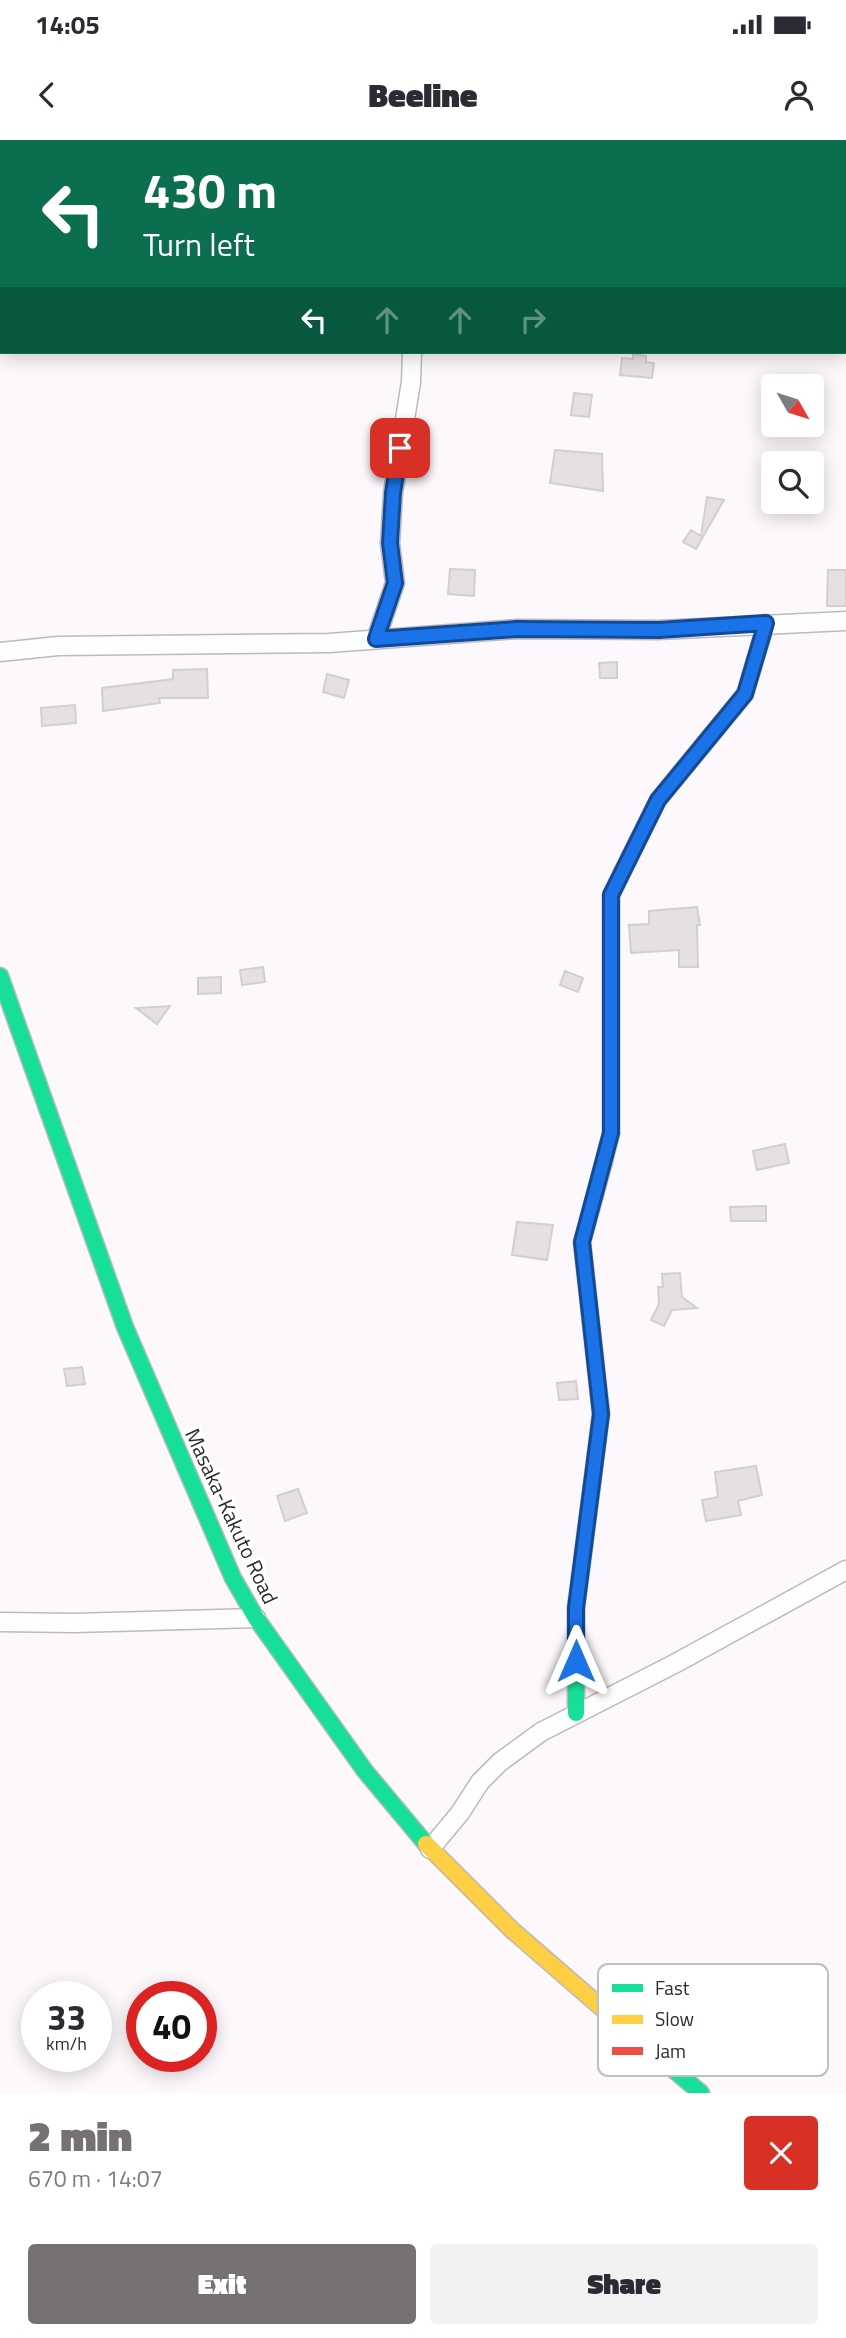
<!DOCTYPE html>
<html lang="en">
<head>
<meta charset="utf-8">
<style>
	body { margin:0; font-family:"Titillium Web",sans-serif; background:#f2f2f3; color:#2b2b33; height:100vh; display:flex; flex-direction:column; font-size:26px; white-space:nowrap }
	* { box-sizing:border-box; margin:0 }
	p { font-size:23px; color:#7c7c81 }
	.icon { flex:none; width:38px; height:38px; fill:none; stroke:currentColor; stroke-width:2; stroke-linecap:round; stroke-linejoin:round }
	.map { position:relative; height:1953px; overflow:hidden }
	.panel { display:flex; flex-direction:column; background:#fff; flex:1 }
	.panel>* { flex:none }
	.top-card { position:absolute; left:0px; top:0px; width:847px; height:214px; box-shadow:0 4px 18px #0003; background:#0b6e4f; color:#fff; overflow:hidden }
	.needle { width:46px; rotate:129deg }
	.tools { position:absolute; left:761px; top:234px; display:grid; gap:14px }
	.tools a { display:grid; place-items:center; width:63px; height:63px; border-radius:7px; background:#fff; box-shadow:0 4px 18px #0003; font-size:35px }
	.speed { position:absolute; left:21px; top:1841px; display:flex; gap:14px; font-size:35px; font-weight:700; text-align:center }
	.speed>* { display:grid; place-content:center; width:91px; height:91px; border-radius:50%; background:#fff; box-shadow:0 4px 18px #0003; line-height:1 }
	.speed small { font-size:18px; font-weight:400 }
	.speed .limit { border:10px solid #d22; background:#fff; color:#111 }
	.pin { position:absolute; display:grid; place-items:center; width:60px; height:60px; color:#fff; margin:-30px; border-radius:14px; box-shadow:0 4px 10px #0006 }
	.me { position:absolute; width:77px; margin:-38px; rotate:0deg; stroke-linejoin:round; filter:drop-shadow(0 0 5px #0008) }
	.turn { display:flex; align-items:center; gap:24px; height:147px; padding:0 28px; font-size:32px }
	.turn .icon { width:91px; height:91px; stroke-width:2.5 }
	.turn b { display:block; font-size:49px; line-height:60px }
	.lanes { display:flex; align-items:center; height:66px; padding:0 28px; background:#0003; justify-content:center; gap:35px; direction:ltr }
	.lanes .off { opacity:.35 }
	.round { display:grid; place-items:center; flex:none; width:74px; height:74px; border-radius:7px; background:#f2f2f3 }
	.overview { display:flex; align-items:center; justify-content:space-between; height:119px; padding:0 28px }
	h1 { font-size:42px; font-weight:800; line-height:52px; color:#767274 }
	.primary-button { display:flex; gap:14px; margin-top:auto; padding:14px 28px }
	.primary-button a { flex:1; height:80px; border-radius:7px; background:#767274; color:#fff; font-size:28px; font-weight:800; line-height:80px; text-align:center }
	.primary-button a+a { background:#f2f2f3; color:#2b2b33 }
	.status { display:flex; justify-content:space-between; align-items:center; height:49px; padding:0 35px; background:#fff; direction:ltr }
	.status svg { height:19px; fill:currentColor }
	header { display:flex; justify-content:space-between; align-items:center; height:91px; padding:0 28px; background:#fff; font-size:32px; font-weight:800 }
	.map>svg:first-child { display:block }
	.building { fill:#e5e1e2; stroke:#d3ced0; stroke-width:2 }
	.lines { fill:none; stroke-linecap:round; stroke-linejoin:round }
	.street-casing { stroke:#bdb9bc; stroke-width:21 }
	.fast-casing { stroke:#bdb9bc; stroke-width:19 }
	.slow-casing { stroke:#bdb9bc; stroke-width:19 }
	.jam-casing { stroke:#bdb9bc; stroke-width:19 }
	.street { stroke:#fffefe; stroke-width:18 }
	.fast { stroke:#16e098; stroke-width:16 }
	.slow { stroke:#ffcf43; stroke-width:16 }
	.jam { stroke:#f24e42; stroke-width:16 }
	.route-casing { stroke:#114b97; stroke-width:18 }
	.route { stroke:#1a73e8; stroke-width:12 }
	.labels { text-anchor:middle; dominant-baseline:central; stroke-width:7; stroke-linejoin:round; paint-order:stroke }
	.street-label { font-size:21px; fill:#2e2a2c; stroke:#fff }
	.key { fill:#fff; stroke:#c0bfc0; stroke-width:2 }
	.key-label { font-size:19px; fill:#2e2a2c }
</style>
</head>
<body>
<div class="status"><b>14:05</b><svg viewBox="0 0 49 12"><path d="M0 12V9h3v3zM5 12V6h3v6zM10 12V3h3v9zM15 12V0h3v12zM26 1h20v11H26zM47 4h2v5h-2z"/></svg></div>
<header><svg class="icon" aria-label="back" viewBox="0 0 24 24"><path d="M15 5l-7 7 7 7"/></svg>Beeline<svg class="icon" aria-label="person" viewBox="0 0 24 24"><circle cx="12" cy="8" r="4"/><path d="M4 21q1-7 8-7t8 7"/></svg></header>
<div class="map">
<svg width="846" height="1953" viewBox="0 0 846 1953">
	<rect width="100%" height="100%" fill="#fdf8fb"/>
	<g class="building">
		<polygon points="633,214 646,216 646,222 654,223 652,238 620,235 622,218 633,219"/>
		<polygon points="574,253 592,255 589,277 571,275"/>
		<polygon points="555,310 602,314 603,351 550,343"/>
		<polygon points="707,357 724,360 696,409 683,402 691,390 701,396"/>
		<polygon points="450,429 475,430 474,456 448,454"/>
		<polygon points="828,430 846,430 846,466 827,466"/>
		<polygon points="617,522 617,538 600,538 599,523"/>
		<polygon points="207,529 208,558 159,558 160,563 103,571 102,548 173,539 173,530"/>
		<polygon points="327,534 349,540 344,558 323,552"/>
		<polygon points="75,565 76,583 42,586 41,568"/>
		<polygon points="697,767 700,785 697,785 698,827 679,827 679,810 631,813 629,785 649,784 649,771"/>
		<polygon points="263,827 265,842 242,845 240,830"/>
		<polygon points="565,831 583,838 578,852 560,845"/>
		<polygon points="221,837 221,853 198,854 198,838"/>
		<polygon points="170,866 157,884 136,868"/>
		<polygon points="785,1004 789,1023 757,1030 753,1011"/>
		<polygon points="766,1066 766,1081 731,1081 730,1067"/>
		<polygon points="517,1082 553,1085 547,1120 512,1115"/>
		<polygon points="680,1133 682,1157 697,1168 672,1170 664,1186 651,1180 659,1164 658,1147 663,1147 662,1134"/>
		<polygon points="82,1227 85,1244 67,1246 64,1229"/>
		<polygon points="576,1241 578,1259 559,1260 557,1243"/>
		<polygon points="756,1326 762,1355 738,1361 741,1375 706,1381 702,1360 718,1357 715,1332"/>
		<polygon points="298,1349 307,1373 285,1381 277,1356"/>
	</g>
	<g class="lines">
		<defs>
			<g id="street">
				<polyline points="773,0 776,2"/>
				<polyline points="242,2 243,0"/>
				<polyline points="845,47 846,47"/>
				<polyline points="376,499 395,443 390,403 393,353 411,242 412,212"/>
				<polyline points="0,512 58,506 329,503 517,489 658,490 846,481"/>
				<polyline points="0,1482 74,1483 256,1478"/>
				<polyline points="430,1709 460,1673 480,1642 500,1622 541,1592 676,1523 846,1430"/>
			</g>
			<g id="fast">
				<polyline points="611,772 611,755 658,660 745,554 766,483"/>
				<polyline points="0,836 125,1187 233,1438 256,1478 365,1631 426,1704"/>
				<polyline points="576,1573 576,1468 601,1274 582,1102 603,1025"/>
				<polyline points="626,1889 701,1953"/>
			</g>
			<polyline id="slow" points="426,1704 512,1790 626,1889"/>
			<polyline id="jam" points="603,1025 611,993 611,772"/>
		</defs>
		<use href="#street" class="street-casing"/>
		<use href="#fast" class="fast-casing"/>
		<use href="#slow" class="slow-casing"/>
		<use href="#jam" class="jam-casing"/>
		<use href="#street" class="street"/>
		<use href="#fast" class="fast"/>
		<use href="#slow" class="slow"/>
		<use href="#jam" class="jam"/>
	</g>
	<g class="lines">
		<defs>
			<polyline id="route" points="400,308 393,353 390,403 395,443 376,499 517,489 659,490 766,483 745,554 658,660 611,755 611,993 582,1102 601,1274 576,1468 576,1521"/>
		</defs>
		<use href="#route" class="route-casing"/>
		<use href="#route" class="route"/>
	</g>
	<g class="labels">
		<g class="street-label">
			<text transform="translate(232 1376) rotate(65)">Masaka-Kakuto Road</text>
		</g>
	</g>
	<rect x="598" y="1824" width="230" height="112" rx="10" class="key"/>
	<rect x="612" y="1844" width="31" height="8" fill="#16e098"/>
	<rect x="612" y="1875" width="31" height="9" fill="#ffcf43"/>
	<rect x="612" y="1907" width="31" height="8" fill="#f24e42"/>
	<g class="key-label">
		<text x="655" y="1855">Fast</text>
		<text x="655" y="1886">Slow</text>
		<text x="655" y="1918">Jam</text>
	</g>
</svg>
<div class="tools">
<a><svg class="needle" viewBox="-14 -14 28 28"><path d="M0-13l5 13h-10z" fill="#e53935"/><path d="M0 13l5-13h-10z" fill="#7c7c81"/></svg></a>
<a><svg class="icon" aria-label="search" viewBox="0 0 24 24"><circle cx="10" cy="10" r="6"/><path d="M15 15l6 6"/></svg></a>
</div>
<div class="speed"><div>33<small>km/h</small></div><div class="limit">40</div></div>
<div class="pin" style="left:400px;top:308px;background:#d93025"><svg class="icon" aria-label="arrive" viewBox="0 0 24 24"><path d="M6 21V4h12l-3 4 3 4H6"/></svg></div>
<svg class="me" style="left:576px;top:1521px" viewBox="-20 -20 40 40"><path d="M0-17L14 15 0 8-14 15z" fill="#1a73e8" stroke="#fff" stroke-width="4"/></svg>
<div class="top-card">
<div class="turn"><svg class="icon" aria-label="left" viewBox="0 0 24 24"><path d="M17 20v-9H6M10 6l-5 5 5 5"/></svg><div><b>430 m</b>Turn left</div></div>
<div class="lanes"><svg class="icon" aria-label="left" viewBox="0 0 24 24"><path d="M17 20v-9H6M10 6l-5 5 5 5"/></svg><svg class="icon off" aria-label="ahead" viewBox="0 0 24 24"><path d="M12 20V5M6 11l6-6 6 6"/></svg><svg class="icon off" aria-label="ahead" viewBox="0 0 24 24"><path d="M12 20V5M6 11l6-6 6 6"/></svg><svg class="icon off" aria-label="right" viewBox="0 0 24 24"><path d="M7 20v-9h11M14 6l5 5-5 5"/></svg></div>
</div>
</div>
<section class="panel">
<div class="overview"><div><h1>2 min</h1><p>670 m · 14:07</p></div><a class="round" style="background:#d93025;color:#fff"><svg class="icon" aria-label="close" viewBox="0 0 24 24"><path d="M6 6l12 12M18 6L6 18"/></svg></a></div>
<div class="primary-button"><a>Exit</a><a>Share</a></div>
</section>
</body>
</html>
